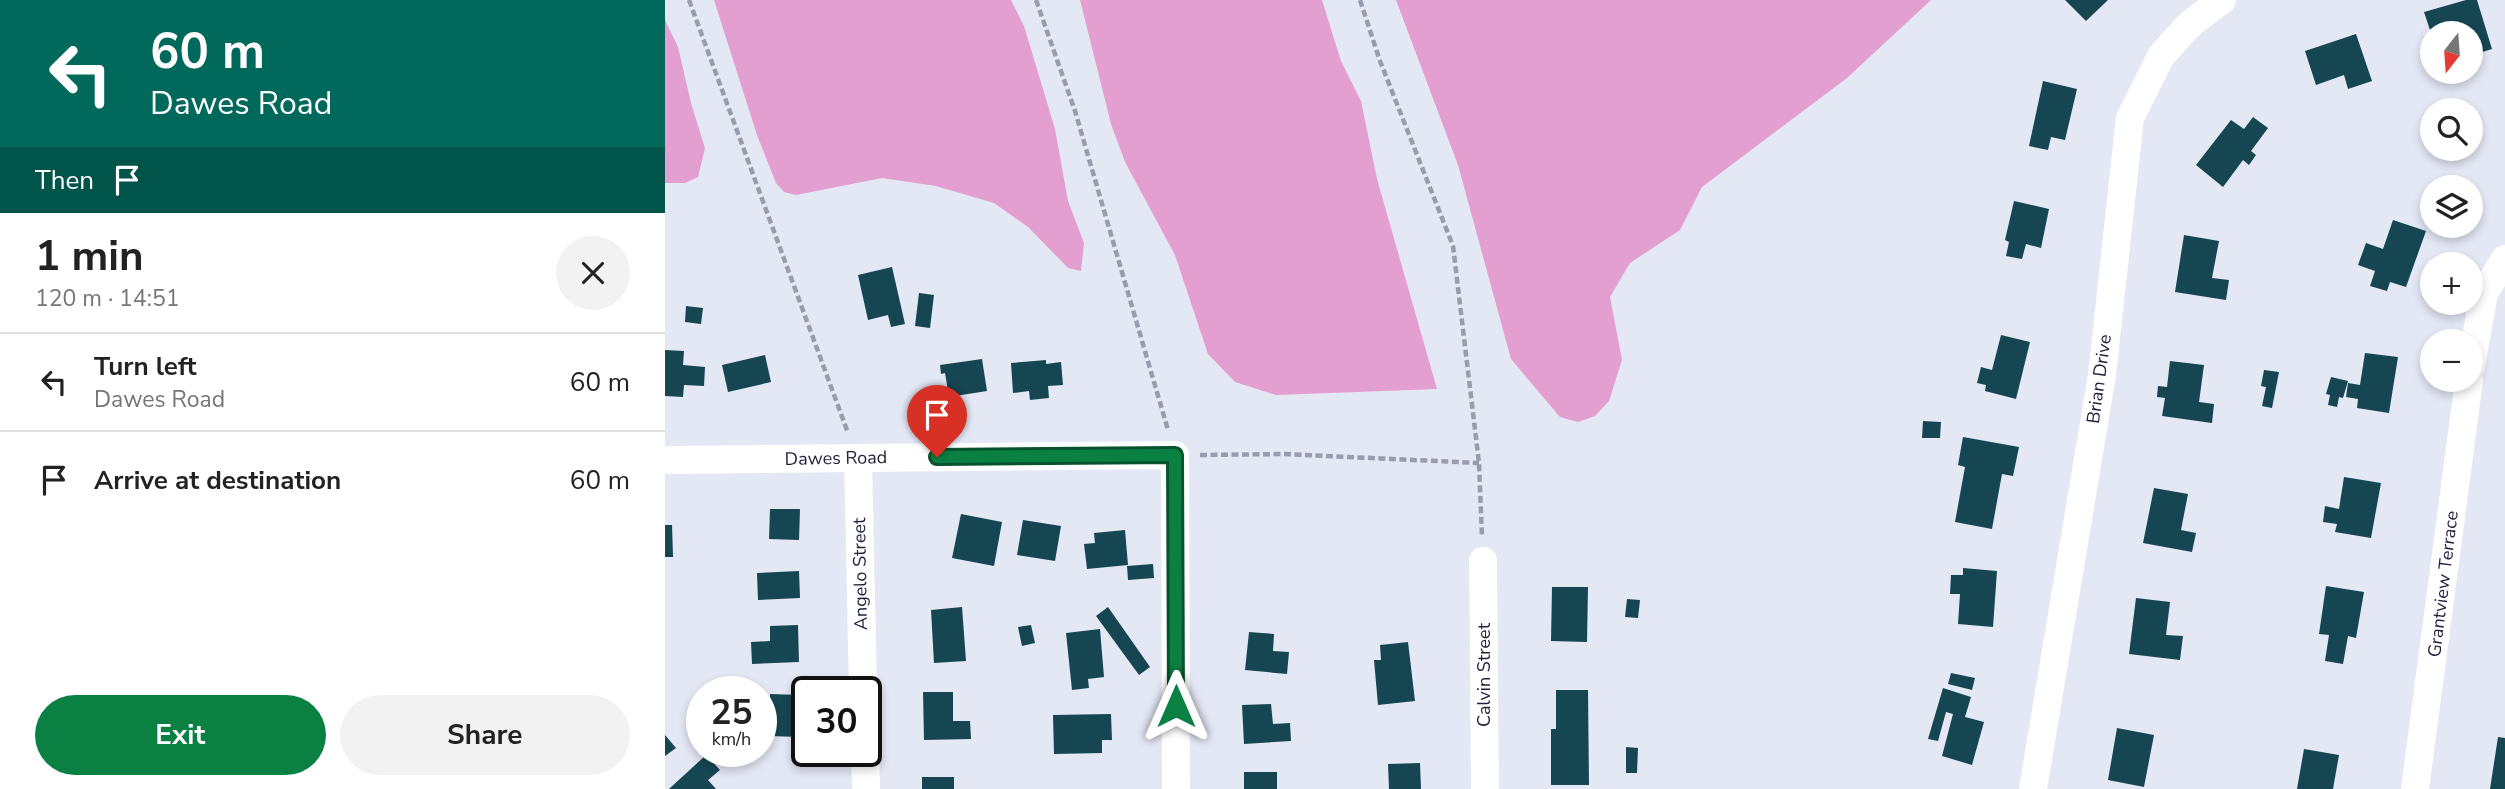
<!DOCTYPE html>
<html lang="en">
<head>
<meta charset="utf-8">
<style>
	body { margin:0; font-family:"Nunito Sans",sans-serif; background:#f2f2f2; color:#222; height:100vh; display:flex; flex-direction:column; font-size:26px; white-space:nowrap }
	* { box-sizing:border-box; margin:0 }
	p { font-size:23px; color:#767676 }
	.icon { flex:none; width:38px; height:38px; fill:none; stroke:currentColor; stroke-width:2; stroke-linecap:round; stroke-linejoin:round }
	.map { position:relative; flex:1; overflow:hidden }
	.sheet { display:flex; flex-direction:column; background:#fff; width:665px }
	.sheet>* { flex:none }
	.banner { background:#00695c; color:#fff; overflow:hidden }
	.needle { width:46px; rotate:197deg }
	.controls { position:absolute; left:1755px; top:21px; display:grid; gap:14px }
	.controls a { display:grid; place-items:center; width:63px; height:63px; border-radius:50%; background:#fff; box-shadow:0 4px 10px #0003; font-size:35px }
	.speed { position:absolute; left:21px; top:676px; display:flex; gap:14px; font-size:35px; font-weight:700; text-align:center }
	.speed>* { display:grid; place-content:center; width:91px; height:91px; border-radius:50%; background:#fff; box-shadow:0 4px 10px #0003; line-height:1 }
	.speed small { font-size:18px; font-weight:400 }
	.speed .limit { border:4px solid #111; border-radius:10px; background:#fff; color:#111 }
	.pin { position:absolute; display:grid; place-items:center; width:60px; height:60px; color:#fff; margin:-72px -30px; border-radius:50% 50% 50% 0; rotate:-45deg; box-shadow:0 0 7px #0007 }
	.pin .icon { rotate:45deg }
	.me { position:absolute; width:77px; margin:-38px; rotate:0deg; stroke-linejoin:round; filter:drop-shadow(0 0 5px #0008) }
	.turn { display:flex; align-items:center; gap:24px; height:147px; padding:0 35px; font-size:32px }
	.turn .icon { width:91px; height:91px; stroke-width:2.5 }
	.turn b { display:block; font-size:49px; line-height:60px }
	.then { display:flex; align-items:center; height:66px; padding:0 35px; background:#0003; gap:14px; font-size:26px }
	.round { display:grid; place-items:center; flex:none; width:74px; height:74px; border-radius:37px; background:#f2f2f2 }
	.head { display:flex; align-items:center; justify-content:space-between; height:119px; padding:0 35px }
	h1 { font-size:42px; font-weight:700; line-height:52px }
	.button { display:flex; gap:14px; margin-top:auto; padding:14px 35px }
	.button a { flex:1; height:80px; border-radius:42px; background:#0b8043; color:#fff; font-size:28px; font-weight:700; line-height:80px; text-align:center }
	.button a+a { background:#f2f2f2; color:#222 }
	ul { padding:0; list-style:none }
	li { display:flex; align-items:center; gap:21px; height:98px; padding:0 35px; border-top:2px solid #e0e0e0 }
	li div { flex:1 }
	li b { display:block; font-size:26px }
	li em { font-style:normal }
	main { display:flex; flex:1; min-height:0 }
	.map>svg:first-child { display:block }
	.green { fill:#e29fcf }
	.building { fill:#164652 }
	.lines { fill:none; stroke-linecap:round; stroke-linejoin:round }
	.path { stroke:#9a9cae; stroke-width:4.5; stroke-dasharray:7 3.5; stroke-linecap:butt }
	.minor { stroke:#fff; stroke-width:28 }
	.route-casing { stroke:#07532c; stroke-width:18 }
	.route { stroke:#0b8043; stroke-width:12 }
	.labels { text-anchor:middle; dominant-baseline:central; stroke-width:7; stroke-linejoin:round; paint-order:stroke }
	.street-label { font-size:18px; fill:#21233c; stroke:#fff }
</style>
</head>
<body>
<main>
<section class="sheet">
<div class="banner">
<div class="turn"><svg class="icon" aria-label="left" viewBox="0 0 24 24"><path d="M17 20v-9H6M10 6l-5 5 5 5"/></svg><div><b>60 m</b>Dawes Road</div></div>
<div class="then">Then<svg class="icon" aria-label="arrive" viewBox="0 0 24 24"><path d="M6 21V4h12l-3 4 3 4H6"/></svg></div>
</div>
<div class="head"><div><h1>1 min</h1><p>120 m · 14:51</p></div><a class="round"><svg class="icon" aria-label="close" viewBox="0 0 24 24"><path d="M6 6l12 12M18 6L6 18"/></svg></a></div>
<ul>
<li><svg class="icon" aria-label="left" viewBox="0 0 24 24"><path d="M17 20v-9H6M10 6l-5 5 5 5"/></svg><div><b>Turn left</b><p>Dawes Road</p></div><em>60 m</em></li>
<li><svg class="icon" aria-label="arrive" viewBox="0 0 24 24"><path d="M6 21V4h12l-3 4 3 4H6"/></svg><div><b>Arrive at destination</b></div><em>60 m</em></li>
</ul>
<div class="button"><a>Exit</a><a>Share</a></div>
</section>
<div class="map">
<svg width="1840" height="789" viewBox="0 0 1840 789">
	<rect width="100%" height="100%" fill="#e4e7f4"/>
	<g class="green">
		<polygon points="49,0 346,0 359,26 390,129 403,201 419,243 416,271 403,268 363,227 329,203 271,186 217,178 131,195 119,192 111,183 92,135"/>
		<polygon points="415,0 657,0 676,61 696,101 712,179 772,389 611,395 570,382 543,354 510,255 460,162 446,124"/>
		<polygon points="731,0 1266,0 1182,78 1037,187 1015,230 965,263 945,297 957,360 944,401 930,416 913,422 895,417 846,359 793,165"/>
		<polygon points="0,20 13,47 26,103 40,148 33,177 20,183 0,183"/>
	</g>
	<g class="building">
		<polygon points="1400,0 1443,0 1421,21"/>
		<polygon points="1801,0 1812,0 1827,49 1811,54 1806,33 1766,33 1759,12"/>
		<polygon points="1691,34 1707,81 1683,89 1679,75 1651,85 1640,51"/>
		<polygon points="1378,81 1412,89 1400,140 1386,137 1383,150 1364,146"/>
		<polygon points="1805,104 1807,110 1783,110 1782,109"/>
		<polygon points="1588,117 1603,128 1586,151 1591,155 1584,165 1578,160 1558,187 1531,165 1566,120 1579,129"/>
		<polygon points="1349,201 1384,209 1376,248 1361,244 1357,259 1341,256 1344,242 1340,240"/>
		<polygon points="1728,220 1761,231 1741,287 1725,282 1722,291 1705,286 1710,271 1693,265 1701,243 1718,249"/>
		<polygon points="1519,235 1554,241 1547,278 1564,280 1561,300 1510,292"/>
		<polygon points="227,267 240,324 226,327 223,315 203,320 193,275"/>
		<polygon points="254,293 269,295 265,328 250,326"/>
		<polygon points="21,306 38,308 36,324 20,322"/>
		<polygon points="1336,335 1365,342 1351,399 1320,391 1321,385 1312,383 1316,367 1327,370"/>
		<polygon points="0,350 19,351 18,365 40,367 39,386 19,385 18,397 0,396"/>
		<polygon points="1700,353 1733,357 1724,413 1692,408 1693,399 1681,397 1683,383 1695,385"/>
		<polygon points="100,355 106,382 63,392 57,365"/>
		<polygon points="317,359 322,391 284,397 280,373 276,374 275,365"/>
		<polygon points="381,360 381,364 396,362 398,385 383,386 384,398 365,400 364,391 348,393 346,363"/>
		<polygon points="1505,361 1539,365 1534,402 1549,404 1547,423 1497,416 1500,398 1492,397 1493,386 1502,387"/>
		<polygon points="1599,370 1614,372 1607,408 1597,406 1601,387 1596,386"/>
		<polygon points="1666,377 1683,381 1678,398 1674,397 1672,407 1663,405 1665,395 1661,394"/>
		<polygon points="1258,421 1276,422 1275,438 1257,438"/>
		<polygon points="1298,437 1354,447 1348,476 1337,474 1327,529 1290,522 1300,467 1293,465"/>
		<polygon points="1679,477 1716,483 1706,538 1670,532 1672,524 1658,522 1660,506 1674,509"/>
		<polygon points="1489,488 1523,494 1516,530 1531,533 1527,552 1478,543"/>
		<polygon points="105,509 135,509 134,540 104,539"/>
		<polygon points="296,514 337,522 329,566 287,558"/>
		<polygon points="358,520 396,526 390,561 352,555"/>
		<polygon points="0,525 7,525 8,557 0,557"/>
		<polygon points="460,530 463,565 422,569 419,544 430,543 429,533"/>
		<polygon points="488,564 489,578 463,580 462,566"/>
		<polygon points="1298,568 1332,571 1328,627 1293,624 1295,594 1285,594 1286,575 1298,575"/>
		<polygon points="134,571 135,598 93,600 92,573"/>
		<polygon points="1661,586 1699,592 1691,638 1683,636 1678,664 1660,661 1664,635 1654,634"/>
		<polygon points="887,587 923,587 922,642 886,641"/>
		<polygon points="1471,598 1505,602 1501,635 1518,636 1515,660 1464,654"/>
		<polygon points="962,599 975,600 973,618 960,617"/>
		<polygon points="297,607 301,661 269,663 266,610"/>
		<polygon points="443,607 485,667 474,675 431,616"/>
		<polygon points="133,625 134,662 87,664 86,642 105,641 105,626"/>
		<polygon points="366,625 370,643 357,646 353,627"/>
		<polygon points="435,629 439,677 423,679 424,688 407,690 401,633"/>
		<polygon points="584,632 609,634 608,651 624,652 622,674 580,670"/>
		<polygon points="743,642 750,701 713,705 709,660 716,660 715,645"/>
		<polygon points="1286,673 1310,678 1307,690 1283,684"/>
		<polygon points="1278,688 1306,697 1300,717 1319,722 1307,765 1277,756 1288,714 1281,712 1273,741 1263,739"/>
		<polygon points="891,690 923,690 924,785 886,785 886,729 891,729"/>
		<polygon points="258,692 288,692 288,721 305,721 306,739 259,740"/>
		<polygon points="105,694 135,695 134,737 104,736"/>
		<polygon points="606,704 608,724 625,723 626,741 579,744 577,705"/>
		<polygon points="446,714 447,740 437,740 437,753 389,754 388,715"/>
		<polygon points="1452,728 1489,735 1479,787 1443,780"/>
		<polygon points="0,735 11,748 0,756"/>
		<polygon points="1833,737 1840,738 1840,789 1825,789"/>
		<polygon points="961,747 973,748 972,773 961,773"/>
		<polygon points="1639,749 1674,755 1668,789 1632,789"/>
		<polygon points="41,755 55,770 43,780 51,789 4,789"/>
		<polygon points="755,763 756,789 724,789 723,764"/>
		<rect x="579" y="772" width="33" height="17"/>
		<rect x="257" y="777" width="32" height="12"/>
	</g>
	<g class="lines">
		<g class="path">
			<polyline points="24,0 183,433"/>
			<polyline points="371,0 410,111 503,430"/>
			<polyline points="695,0 715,61 788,246 814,463 817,537"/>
			<polyline points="535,455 619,454 814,463"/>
		</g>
		<g class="minor">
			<polyline points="1806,366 1819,293 1840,259"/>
			<polyline points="193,458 198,691"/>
			<polyline points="0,460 510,455 511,789"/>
			<polyline points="818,561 820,789"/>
			<polyline points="200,751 201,789"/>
			<polyline points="1368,789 1437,375 1465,118 1496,56 1525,24 1557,0"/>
			<polyline points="1750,789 1804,380"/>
		</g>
	</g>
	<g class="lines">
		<defs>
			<polyline id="route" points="272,457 510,455 511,706"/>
		</defs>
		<use href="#route" class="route-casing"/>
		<use href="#route" class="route"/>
	</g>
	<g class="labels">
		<g class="street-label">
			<text transform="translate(1434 379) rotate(-82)">Brian Drive</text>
			<text transform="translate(171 458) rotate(-1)">Dawes Road</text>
			<text transform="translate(195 574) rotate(-91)">Angelo Street</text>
			<text transform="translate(1778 584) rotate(-83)">Grantview Terrace</text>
			<text transform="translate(819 675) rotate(-90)">Calvin Street</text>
		</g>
	</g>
</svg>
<div class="controls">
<a><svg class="needle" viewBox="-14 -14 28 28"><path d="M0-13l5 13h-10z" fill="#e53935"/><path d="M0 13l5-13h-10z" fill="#767676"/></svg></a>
<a><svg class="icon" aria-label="search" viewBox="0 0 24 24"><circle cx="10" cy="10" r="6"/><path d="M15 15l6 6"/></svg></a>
<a><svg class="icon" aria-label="layers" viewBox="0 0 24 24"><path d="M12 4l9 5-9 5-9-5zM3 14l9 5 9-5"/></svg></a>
<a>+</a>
<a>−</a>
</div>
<div class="speed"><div>25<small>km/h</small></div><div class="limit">30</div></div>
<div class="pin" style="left:272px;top:457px;background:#d93025"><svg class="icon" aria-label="arrive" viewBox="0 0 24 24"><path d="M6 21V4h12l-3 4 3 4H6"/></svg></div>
<svg class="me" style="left:511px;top:706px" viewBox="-20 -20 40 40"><path d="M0-17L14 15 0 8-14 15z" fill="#0b8043" stroke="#fff" stroke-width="4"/></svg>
</div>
</main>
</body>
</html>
